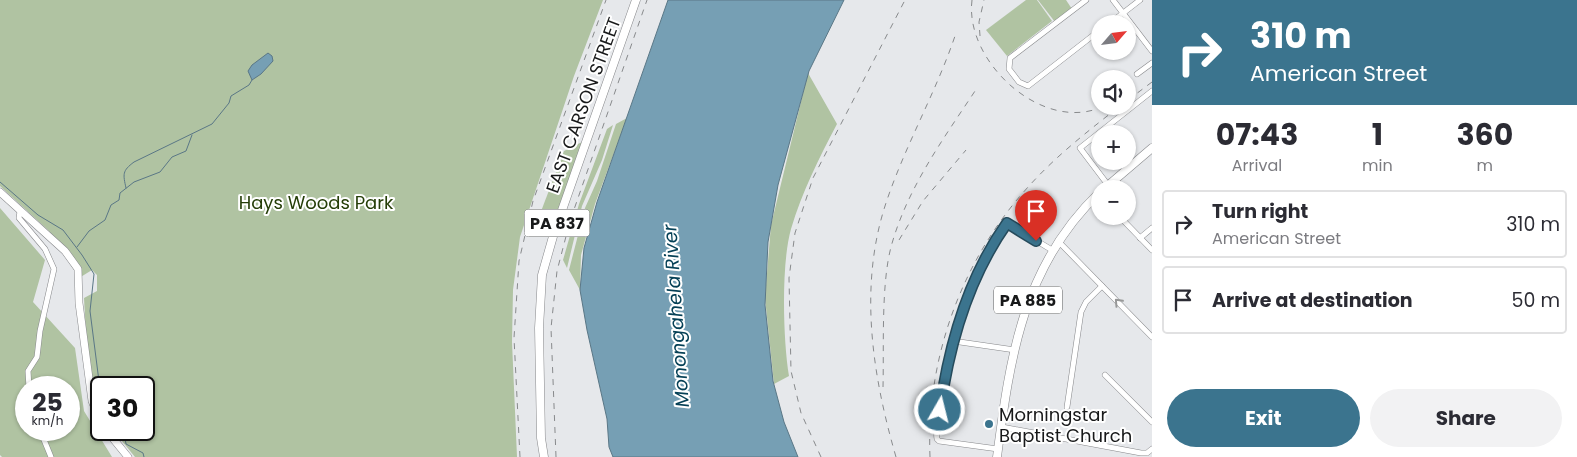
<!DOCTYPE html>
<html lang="en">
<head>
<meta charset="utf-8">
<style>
	body { margin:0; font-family:Poppins,sans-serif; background:#f2f2f3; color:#2b2b33; height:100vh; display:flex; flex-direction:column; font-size:19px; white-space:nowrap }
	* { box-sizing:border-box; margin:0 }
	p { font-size:16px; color:#7c7c81 }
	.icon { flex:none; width:28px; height:28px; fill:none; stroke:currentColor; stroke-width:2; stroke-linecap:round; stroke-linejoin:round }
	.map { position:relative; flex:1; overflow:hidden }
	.side { display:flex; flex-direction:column; background:#fff; width:425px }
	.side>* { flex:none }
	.guide { background:#3b748e; color:#fff; overflow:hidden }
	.needle { width:32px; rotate:62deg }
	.tools { position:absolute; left:1091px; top:15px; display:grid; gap:10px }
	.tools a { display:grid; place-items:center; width:45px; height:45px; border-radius:50%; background:#fff; box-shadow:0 1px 4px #0004; font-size:25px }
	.speed { position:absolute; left:15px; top:376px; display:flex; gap:10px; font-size:25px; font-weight:700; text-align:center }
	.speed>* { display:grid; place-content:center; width:65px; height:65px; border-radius:50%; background:#fff; box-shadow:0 1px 4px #0004; line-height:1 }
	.speed small { font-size:12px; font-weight:400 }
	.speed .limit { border:2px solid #111; border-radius:8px; background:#fff; color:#111 }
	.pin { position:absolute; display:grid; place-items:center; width:42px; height:42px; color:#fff; margin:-51px -21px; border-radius:50% 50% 50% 0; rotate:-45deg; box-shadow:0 0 5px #0007 }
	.pin .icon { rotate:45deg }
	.me { position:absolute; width:55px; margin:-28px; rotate:8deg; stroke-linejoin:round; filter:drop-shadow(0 0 4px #0008) }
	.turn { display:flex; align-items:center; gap:18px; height:105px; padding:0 15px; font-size:22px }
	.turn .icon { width:65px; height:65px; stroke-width:2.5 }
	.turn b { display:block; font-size:35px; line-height:42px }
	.eta { display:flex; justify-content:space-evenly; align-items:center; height:85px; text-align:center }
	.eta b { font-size:30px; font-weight:700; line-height:35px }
	.cta { display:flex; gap:10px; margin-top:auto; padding:10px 15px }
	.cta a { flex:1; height:58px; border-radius:30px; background:#3b748e; color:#fff; font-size:20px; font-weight:700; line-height:58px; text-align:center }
	.cta a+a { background:#f2f2f3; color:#2b2b33 }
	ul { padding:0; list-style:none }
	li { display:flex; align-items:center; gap:15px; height:68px; margin:0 10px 8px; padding:0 5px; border:2px solid #e1e1e2; border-radius:5px }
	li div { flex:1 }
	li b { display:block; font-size:19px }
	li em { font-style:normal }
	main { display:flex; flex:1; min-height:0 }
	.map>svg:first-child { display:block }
	.green { fill:#b0c3a2; fill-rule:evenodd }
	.water { fill:#769fb4; stroke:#5a7786 }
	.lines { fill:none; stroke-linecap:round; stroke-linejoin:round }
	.stream { stroke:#5a7786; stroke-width:1 }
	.street-casing { stroke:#87888b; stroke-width:6 }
	.secondary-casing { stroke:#87888b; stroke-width:8 }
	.primary-casing { stroke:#87888b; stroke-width:9 }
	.street { stroke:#fff; stroke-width:5 }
	.secondary { stroke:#fff; stroke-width:7 }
	.primary { stroke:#fff; stroke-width:8 }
	.rail { stroke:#888a8c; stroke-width:1; stroke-dasharray:6 6; stroke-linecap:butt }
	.oneway { stroke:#979898 }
	.route-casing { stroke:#264b5c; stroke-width:12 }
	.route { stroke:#3b748e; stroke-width:9 }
	.poi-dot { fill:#3b748e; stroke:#fff; stroke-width:2 }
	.labels { text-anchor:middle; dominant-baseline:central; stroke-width:4; stroke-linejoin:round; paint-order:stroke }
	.shield { fill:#fff; stroke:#5d5e5f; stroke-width:1 }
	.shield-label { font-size:16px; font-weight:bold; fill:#18191a }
	.street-label { font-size:18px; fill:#18191a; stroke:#fff }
	.park-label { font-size:18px; fill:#253e08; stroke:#fff }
	.poi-label { font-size:18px; fill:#18191a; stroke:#fff; text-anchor:start }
	.water-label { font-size:19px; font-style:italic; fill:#054056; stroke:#fff }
</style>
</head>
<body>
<main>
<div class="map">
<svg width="1152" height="457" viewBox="0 0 1152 457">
	<rect width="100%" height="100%" fill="#e6e8eb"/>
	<g class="green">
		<polygon points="0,0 603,0 574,76 520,237 513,290 512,342 517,457 135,457 113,430 144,430 144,388 101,388 101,415 96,409 86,335 84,298 97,291 97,275 92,270 79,278 49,231 0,186"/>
		<polygon points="1026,0 1037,0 1052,21 1007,56 986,30"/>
		<polygon points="1038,0 1066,0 1072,9 1055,22"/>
		<path d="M808,73L837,124C819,158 802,192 791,229C781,264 783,340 789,376L774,384L765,298L771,225Z"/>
		<polygon points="627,118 595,204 581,255 580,290 569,270 585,208 597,181 616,124"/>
		<polygon points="613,125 602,160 582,206 567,268 563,260 579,204 607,129"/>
		<polygon points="582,142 549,235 540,214 564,151"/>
		<path d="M0,208L45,260L33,302L75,348L84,411L112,457H2L0,455ZM26,388H69V430H26Z"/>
	</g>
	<g class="water">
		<polygon points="668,0 844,0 809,71 778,185 768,242 765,305 773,381 784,422 798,457 613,457 609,447 607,419 587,330 580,290 584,248 597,202"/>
		<polygon points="268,53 272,56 273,61 261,74 252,80 248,71 252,65"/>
	</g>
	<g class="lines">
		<g class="stream">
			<polyline points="0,182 38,215 63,230 82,255 94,274 90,311 101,397"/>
			<path d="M126,188C123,174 122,171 134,162L212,124L229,103L231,96L249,85L252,80"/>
			<polyline points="77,247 89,231 105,220 111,205 119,200 120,193 134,182 160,172 172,157 186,151 192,135"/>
			<polyline points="115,430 125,438 126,444 143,453 144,457"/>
		</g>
		<defs>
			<g id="street">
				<polyline points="1086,0 1010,58 1009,69 1019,82 1028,86 1100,30"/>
				<polyline points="1113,0 1152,51"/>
				<polyline points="1109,24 1140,0"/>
				<polyline points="1137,74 1152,63"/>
				<polyline points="1108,185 1080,148 1152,91"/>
				<polyline points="20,211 19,218 45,249 54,269 40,331 37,357 28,371 29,388"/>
				<polyline points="1119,216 1152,250"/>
				<polyline points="1140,238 1152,228"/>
				<polyline points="1058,241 1152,337"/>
				<polyline points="953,341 1015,350"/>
				<polyline points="1105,375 1152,422"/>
				<polyline points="1067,407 1081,312 1086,302 1102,286"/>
				<polyline points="1002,427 1141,453 1147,453 1152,449"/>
				<polyline points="40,430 51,457"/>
				<path d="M998,449L939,441L937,439C935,428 939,416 941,405C949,340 969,277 1007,223L1052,250"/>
			</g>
			<g id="secondary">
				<polyline points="0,192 65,251 78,269 79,303 92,401 101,423"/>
				<polyline points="106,430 128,457"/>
			</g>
			<g id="primary">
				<polyline points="1104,189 1152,148"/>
				<polyline points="544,457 541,438 539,328 542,275 554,233 636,0"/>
				<path d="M997,457C1010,357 1023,265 1100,192"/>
			</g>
		</defs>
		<use href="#street" class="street-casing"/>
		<use href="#secondary" class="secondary-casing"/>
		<use href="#primary" class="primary-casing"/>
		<use href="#street" class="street"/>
		<use href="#secondary" class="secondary"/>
		<use href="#primary" class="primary"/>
		<g class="rail">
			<path d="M972,0C964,62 1044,135 1104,106"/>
			<polyline points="980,36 979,22 984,0"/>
			<polyline points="1128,100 1152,82"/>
			<polyline points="899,240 923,201 966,150"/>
			<path d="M883,387C884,347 881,285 891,247C907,188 944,138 977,88"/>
			<polyline points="520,457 514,338 519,261 533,201 606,0"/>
			<polyline points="556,457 551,328 557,271 570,221 647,0"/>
			<polyline points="821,457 801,413 791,371 789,278 795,233 813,178 905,0"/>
			<path d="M896,457C872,374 858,284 887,200C906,144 936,92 955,36"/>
			<path d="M930,457C926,358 962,259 1029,186C1056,156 1088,131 1120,106"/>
		</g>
	</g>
	<defs><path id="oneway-chevron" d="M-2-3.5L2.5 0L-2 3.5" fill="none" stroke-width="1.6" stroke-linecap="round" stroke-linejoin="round" transform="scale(1.25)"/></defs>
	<use class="oneway" href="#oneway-chevron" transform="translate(1118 302) rotate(-133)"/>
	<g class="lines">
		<defs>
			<path id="route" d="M940,410C949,344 968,278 1007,223L1036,241"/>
		</defs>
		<use href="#route" class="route-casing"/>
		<use href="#route" class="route"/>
	</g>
	<circle class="poi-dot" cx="989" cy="424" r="5"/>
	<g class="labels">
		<g class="shield">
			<rect x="524.5" y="209.5" width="65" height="27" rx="4"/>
			<rect x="994" y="286.5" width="68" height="27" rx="4"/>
		</g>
		<g class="shield-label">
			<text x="557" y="223">PA 837</text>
			<text x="1028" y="300">PA 885</text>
		</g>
		<g class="street-label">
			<text transform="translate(583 105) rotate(-70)">EAST CARSON STREET</text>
		</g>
		<g class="park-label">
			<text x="316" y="202">Hays Woods Park</text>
		</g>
		<g class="poi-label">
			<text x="999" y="414">Morningstar<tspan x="999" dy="21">Baptist Church</tspan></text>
		</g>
		<g class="water-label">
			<text transform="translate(676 316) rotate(-94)">Monongahela River</text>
		</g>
	</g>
</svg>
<div class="tools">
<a><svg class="needle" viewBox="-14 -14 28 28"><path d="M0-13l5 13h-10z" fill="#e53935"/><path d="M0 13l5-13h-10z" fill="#7c7c81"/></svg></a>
<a><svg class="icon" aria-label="sound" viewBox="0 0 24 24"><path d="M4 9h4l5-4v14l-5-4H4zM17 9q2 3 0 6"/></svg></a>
<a>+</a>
<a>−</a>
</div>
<div class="speed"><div>25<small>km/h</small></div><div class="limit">30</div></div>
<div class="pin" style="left:1036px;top:241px;background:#d93025"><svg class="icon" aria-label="arrive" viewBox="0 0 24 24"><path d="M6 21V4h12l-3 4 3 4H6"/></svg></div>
<svg class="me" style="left:940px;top:410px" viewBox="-20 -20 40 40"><circle r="17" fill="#3b748e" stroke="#fff" stroke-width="3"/><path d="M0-11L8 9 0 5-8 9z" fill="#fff"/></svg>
</div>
<section class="side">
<div class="guide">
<div class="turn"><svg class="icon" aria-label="right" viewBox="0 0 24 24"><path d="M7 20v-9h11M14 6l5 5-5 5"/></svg><div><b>310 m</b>American Street</div></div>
</div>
<div class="eta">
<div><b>07:43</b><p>Arrival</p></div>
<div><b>1</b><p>min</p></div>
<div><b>360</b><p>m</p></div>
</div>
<ul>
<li><svg class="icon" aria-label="right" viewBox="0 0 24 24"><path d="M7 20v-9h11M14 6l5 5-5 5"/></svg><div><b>Turn right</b><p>American Street</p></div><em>310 m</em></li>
<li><svg class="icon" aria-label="arrive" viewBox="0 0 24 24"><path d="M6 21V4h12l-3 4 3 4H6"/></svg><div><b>Arrive at destination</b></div><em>50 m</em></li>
</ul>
<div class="cta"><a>Exit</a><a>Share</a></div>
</section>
</main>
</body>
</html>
